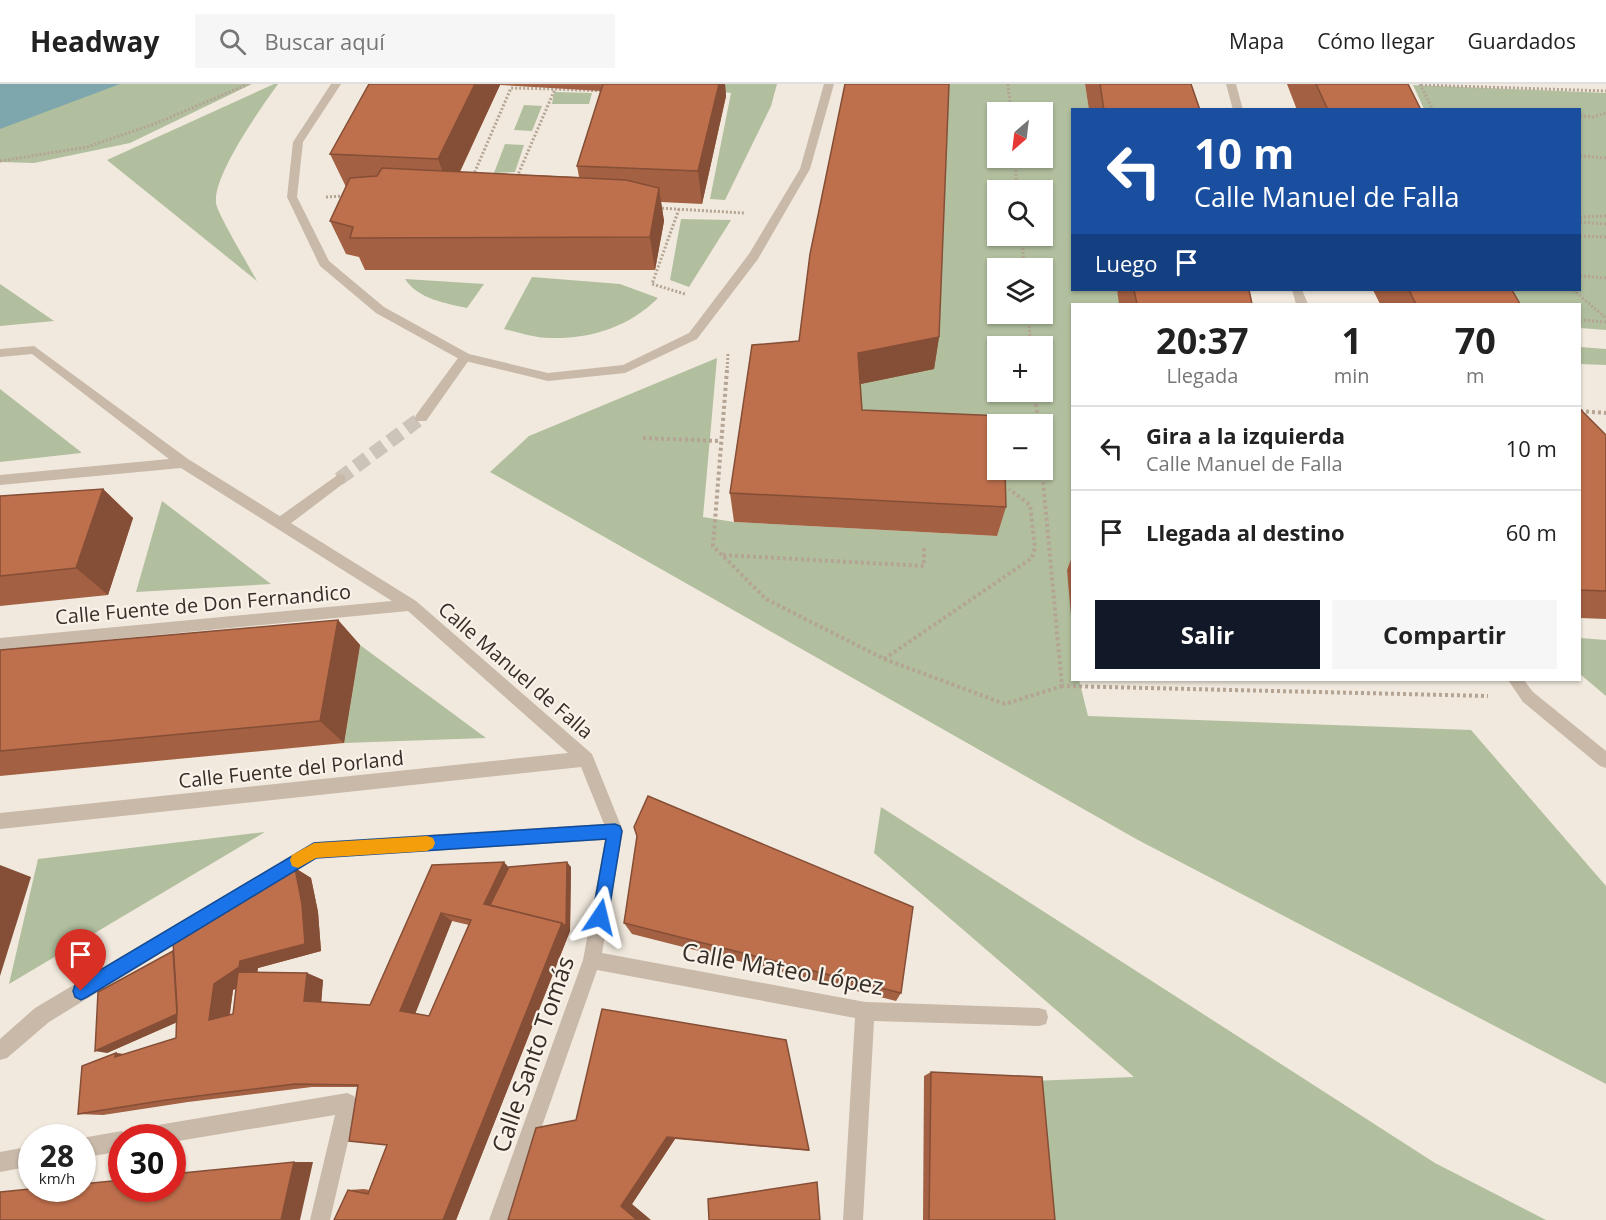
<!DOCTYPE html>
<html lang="es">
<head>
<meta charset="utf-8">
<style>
	body { margin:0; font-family:"Open Sans",sans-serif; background:#f6f6f6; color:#222; height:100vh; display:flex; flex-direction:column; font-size:22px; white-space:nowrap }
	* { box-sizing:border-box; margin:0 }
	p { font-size:20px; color:#767676 }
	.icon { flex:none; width:33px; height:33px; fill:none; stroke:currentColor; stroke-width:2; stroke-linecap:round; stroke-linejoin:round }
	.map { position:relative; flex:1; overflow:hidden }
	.sheet { position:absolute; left:1071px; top:219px; width:510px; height:378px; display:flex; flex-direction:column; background:#fff; border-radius:0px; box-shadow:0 2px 4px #0004 }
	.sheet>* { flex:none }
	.top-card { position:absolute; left:1071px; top:24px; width:510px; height:183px; border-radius:0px; box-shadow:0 2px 4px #0004; background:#1a4fa0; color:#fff; overflow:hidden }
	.needle { width:39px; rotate:208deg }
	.controls { position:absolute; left:987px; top:18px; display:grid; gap:12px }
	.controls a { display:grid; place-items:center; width:66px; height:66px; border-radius:0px; background:#fff; box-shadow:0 2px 4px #0004; font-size:30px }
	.speed { position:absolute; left:18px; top:1040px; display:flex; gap:12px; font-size:30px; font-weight:700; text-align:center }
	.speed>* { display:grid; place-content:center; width:78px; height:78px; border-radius:50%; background:#fff; box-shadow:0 2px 4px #0004; line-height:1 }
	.speed small { font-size:15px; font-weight:400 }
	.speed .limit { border:9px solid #d22; background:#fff; color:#111 }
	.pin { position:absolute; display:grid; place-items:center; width:51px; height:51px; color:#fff; margin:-62px -26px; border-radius:50% 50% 50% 0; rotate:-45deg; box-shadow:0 0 6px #0007 }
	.pin .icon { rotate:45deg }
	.me { position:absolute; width:66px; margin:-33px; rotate:10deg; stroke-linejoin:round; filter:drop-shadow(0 0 4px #0008) }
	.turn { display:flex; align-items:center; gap:21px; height:126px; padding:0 24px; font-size:27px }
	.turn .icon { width:78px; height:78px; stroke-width:2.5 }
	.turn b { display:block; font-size:42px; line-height:51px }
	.then { display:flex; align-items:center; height:57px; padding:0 24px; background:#0003; gap:12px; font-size:22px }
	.eta { display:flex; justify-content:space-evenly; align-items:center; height:102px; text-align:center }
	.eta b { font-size:36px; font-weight:700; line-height:42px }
	.action { display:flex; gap:12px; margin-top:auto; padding:12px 24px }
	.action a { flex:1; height:69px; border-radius:0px; background:#111827; color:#fff; font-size:24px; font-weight:700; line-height:69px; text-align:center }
	.action a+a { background:#f6f6f6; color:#222 }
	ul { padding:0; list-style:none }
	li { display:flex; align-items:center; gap:18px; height:84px; padding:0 24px; border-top:2px solid #e0e0e0 }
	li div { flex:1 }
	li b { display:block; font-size:22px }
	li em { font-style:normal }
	header { display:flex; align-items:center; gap:36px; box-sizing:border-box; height:84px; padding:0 30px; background:#fff; border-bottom:2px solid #e0e0e0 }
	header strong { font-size:28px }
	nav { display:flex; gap:33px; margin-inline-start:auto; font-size:21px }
	.search { width:420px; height:54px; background:#f6f6f6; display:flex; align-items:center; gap:15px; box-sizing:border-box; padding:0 21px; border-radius:0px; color:#767676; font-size:22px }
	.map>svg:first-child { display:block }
	.green { fill:#b1bf9e; fill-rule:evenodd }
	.water { fill:#7da7ac }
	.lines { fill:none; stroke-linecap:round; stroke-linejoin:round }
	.pedestrian-tunnel { stroke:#ccc4b9; stroke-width:14; stroke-dasharray:14 7; stroke-linecap:butt }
	.path-far1 { stroke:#b4a494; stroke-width:3; stroke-dasharray:2 2; stroke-linecap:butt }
	.path { stroke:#b4a494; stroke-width:4; stroke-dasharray:3 3; stroke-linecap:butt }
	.pedestrian { fill:#c8b9a9; fill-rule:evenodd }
	.minor { fill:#c8b9a9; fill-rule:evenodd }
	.wall { fill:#a36042; fill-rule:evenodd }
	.shaded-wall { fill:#854e36 }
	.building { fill:#be704d; stroke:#854e36; stroke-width:1.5; fill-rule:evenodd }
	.route { fill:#1a73e8; stroke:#114b97; stroke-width:1.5 }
	.slow { fill:#f59e0b }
	.labels { text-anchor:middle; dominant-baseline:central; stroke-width:4.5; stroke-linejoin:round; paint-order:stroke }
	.street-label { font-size:20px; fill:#362e29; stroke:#f8f2e9 }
	.near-street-label { font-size:24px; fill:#362e29; stroke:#f8f2e9 }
</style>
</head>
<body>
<header>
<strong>Headway</strong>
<div class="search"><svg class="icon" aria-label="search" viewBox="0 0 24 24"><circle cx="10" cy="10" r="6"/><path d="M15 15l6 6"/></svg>Buscar aquí</div>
<nav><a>Mapa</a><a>Cómo llegar</a><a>Guardados</a></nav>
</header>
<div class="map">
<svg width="1606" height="1136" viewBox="0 0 1606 1136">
	<rect width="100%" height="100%" fill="#f1e9dd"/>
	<g class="green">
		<polygon points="0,0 252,0 130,59 34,79 0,78"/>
		<path d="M274,0H278C261,24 213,91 216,119C217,129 250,184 257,197L107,76Z"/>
		<polygon points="695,0 777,0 771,22 725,116 710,115 731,9 694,4"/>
		<path d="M946,0H1085L1089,25L1072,26V206H1117L1120,220H1072V596H1079L1088,632L1471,646L1606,802V1000L1138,756L490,388L529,352L717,274L703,433L734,438L997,452L860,357L856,301ZM998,28H1042V74H998ZM998,106H1042V152H998ZM998,184H1042V230H998ZM998,262H1042V308H998ZM998,340H1042V386H998Z"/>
		<polygon points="1413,1 1606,9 1606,246 1580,244 1580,220 1509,220 1502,206 1580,206 1580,26 1424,25"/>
		<polygon points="554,8 592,9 589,20 552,20"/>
		<polygon points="524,21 542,22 532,47 514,46"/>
		<polygon points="505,60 524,61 515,88 494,89"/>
		<polygon points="681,135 731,136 689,203 670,196"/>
		<path d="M532,193L620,200L658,214C629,243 591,255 550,254C535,254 518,248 504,245Z"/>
		<path d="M405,195L484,200L467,224C445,219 418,215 405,195Z"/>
		<polygon points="0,200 54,237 0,242"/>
		<polygon points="1580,263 1606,265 1606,281 1580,280"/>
		<polygon points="0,305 81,368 81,369 0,378"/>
		<polygon points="162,417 271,500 136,508"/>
		<polygon points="1580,554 1606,556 1606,612 1580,590"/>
		<polygon points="360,561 486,654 344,659"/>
		<polygon points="881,723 1435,1079 1546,1136 1042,1136 1031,997 1134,993 874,769"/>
		<polygon points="265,748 9,900 38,775"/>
	</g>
	<polygon class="water" points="0,0 120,0 0,45"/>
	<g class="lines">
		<polyline class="pedestrian-tunnel" points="339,395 421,334"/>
		<g class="path-far1">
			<polyline points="1008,0 1011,28"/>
			<polyline points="1420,0 1433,26"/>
			<polyline points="1421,1 1606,7"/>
			<polyline points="1580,32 1593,33 1606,29"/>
			<polyline points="1580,72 1606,74"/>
			<polyline points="1015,74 1017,106"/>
			<polyline points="0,77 87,63 157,39 248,0"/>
			<polyline points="473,92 511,4 555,5"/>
			<polyline points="517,93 555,5 605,7"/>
			<polyline points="326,113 345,112"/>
			<polyline points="658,124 744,129"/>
			<polyline points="679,125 652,200 685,210"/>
			<polyline points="1580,133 1606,132"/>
			<polyline points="1580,138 1606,140"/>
			<polyline points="1022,152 1024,184"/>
			<polyline points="1580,152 1606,153"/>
			<polyline points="1580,192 1606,194"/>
			<polyline points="1573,206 1606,234"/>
			<polyline points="1028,230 1031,262"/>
			<polyline points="1580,236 1606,238"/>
			<polyline points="727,288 728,269"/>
		</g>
		<g class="path">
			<polyline points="727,286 713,462 766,515 884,575 1005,620 1062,602"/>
			<polyline points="1035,308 1038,340"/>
			<polyline points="1580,327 1606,329"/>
			<polyline points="643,354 721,357"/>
			<polyline points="1042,386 1062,602 1488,612"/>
			<polyline points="723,471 924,482 924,463"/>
			<polyline points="884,575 1032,474 1035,464 1030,421 1009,405"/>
		</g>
		<g class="pedestrian">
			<polygon points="465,269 469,270 469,276 426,337 416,337 415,334 416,331 461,270"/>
			<polygon points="339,390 344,391 346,395 344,399 286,443 276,443 274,439 276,435"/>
		</g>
		<g class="minor">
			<polygon points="331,0 341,0 303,58 297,113 329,177 384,223 469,270 548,289 623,281 689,249 749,170 800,85 824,0 834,0 810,85 758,175 697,255 625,289 548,297 461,276 376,229 320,182 287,113 293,58"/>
			<polygon points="1226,0 1236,0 1243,26 1233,26"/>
			<polygon points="1292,206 1302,206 1308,220 1296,220"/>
			<polygon points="34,262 188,375 416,517 592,670 623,747 602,869 865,918 1039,924 1046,926 1048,933 1046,940 1039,942 874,937 863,1136 843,1136 855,934 597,886 509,1136 489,1136 583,876 605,756 316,774 49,938 7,974 0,976 0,955 35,924 314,758 604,740 581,683 0,745 0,729 568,669 408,527 0,566 0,554 392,517 181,384 0,401 0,391 169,375 32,270 0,273 0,265"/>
			<polygon points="1508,596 1524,596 1533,608 1606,667 1606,684 1600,682 1523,618"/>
			<polygon points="347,1009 354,1012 357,1019 330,1136 310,1136 335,1031 172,1058 172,1053 136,1053 139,1046 146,1043"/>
			<polygon points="122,1047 130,1053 122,1053 122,1067 82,1074 82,1054"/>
			<polygon points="32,1062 32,1082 0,1088 0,1068"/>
		</g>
	</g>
	<g class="wall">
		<path d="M369,0H725L726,12L702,120L661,118L664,137L655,186H365L359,173L346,170L330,137L346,103L330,70ZM500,1L601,7L577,82L579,93L460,88Z"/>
		<polygon points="1085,0 1191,0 1200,26 1089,26"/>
		<polygon points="1287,0 1408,0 1421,26 1297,26"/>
		<polygon points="1117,206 1249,206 1252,220 1119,220"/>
		<polygon points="1373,206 1512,206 1520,220 1380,220"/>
		<polygon points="939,253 934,285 860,300 862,326 1006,423 997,452 734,438 730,409 752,261"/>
		<polygon points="1580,325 1606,351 1606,535 1580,534"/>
		<polygon points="103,405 133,434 108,511 0,522 0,412"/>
		<polygon points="1072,473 1072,544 1067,486"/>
		<polygon points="338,536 360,561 344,659 0,692 0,566"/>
		<polygon points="1350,596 1389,596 1388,597"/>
		<polygon points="637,752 901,909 896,917 632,850 624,839"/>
		<path d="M432,781L509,783H571L570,847L456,1136L348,1106L364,1105L369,1106L387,1061L357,1003H312L188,1018L103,1031L78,1030L116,969L124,970L176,954L177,938L107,969L173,866L295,784L311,794L318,828L321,867L258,884L257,889H307L323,896L321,918L370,921ZM452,837L469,841L429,932L415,929ZM236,905L233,930H230L233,906Z"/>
		<polygon points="931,988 1055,1136 923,1136 924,992"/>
		<polygon points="576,1036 809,1066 809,1067 675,1055 632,1120 508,1136"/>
	</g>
	<g class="shaded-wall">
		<polygon points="475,0 500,0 500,1 450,108 438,75"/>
		<polygon points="719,0 725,0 726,12 702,120 698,87"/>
		<polygon points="659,104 664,137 655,186 650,153"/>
		<polygon points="939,253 934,285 856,301 858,269"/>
		<polygon points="103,405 133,434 108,511 76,484"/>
		<polygon points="338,536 360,561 344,659 320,637"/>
		<polygon points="504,778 513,788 496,825 484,820"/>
		<polygon points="567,778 571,783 570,847 456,1136 443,1136"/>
		<polygon points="0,781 31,793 0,892"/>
		<polygon points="295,784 311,794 318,828 321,867 258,884 257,890 233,906 228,941 209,936 214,900 240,877"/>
		<polygon points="441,829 452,837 414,933 400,927"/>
		<polygon points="307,889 323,896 321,922 304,917"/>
		<polygon points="187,926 198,929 107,969 95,967"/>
		<polygon points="116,969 139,973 115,973"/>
		<polygon points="667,1053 675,1055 632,1120 651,1136 637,1136 621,1122"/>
		<polygon points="294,1078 313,1078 300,1136 281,1136"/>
	</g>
	<g class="building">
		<polygon points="369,0 475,0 438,75 330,70"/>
		<polygon points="603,0 719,0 698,87 577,82"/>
		<polygon points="845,0 949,0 939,253 858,269 862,326 1003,332 1003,340 998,340 998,386 1005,386 1006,423 730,409 752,261 799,257 810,170"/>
		<polygon points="1100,0 1191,0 1200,26 1104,26"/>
		<polygon points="1316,0 1408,0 1421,26 1328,26"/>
		<polygon points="382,84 626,96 659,104 650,153 350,154 353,143 330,137 350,94 377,92"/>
		<polygon points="1134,206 1249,206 1252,220 1137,220"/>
		<polygon points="1409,206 1512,206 1520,220 1416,220"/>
		<polygon points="1580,325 1606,351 1606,507 1580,506"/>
		<polygon points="103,405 76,484 0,492 0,412"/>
		<polygon points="338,536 320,637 0,667 0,566"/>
		<polygon points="648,712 913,823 901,909 624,839 637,752 634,743"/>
		<path d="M504,778L484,820L562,839L443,1136H334L348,1106L368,1110L387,1061L349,1057L358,1001L295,1000L166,1016L78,1030L82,982L116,969L115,973L176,954L177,923L173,858L295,784L302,820L305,860L240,877L239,883L214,900L209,936L233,930L238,888L307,889L304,917L370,921L432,781ZM441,829L471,836L429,932L400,927Z"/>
		<polygon points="567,778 566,843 562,839 490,821 509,783"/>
		<polygon points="173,867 177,930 95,967 98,908"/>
		<polygon points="602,925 786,956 809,1066 667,1053 621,1122 637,1136 508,1136 536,1044 576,1036"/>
		<polygon points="931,988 1042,993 1055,1136 929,1136"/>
		<polygon points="294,1078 281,1136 0,1136 0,1108 40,1104 82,1104 82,1100 122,1096 122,1104 172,1104 172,1090"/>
		<polygon points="817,1098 820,1136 709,1136 708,1115"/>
	</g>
	<polygon class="route" points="615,740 620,742 622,747 608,833 606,839 600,841 594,839 592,833 606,755 316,774 87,913 81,916 75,913 73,907 75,901 314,759"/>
	<polygon class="slow" points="427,752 433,754 435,759 433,764 427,767 316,774 298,784 292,782 290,776 292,771 314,759"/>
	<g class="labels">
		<g class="street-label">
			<text transform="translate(203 520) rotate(-5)">Calle Fuente de Don Fernandico</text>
			<text transform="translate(516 586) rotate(41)">Calle Manuel de Falla</text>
			<text transform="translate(291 685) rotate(-6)">Calle Fuente del Porland</text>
		</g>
		<g class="near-street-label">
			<text transform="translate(783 884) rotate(10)">Calle Mateo López</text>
			<text transform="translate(532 970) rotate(-71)">Calle Santo Tomás</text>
		</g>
	</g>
</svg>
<div class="controls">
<a><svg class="needle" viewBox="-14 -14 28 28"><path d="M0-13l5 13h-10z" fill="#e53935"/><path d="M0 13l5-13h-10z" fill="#767676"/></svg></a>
<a><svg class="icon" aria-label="search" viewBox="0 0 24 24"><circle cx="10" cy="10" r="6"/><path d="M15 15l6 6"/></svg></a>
<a><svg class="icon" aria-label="layers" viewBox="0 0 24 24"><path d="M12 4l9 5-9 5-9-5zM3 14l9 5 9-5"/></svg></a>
<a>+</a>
<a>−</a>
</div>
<div class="speed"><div>28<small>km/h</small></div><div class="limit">30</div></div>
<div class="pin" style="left:81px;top:907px;background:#d93025"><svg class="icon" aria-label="arrive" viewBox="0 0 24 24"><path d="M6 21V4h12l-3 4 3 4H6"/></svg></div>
<svg class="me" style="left:600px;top:833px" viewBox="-20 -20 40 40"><path d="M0-17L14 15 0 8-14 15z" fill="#1a73e8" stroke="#fff" stroke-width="4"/></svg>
<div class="top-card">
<div class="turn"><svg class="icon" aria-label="left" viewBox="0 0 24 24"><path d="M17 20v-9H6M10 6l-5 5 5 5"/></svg><div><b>10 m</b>Calle Manuel de Falla</div></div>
<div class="then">Luego<svg class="icon" aria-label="arrive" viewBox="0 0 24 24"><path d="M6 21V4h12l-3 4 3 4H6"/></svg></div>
</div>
<section class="sheet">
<div class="eta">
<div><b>20:37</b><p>Llegada</p></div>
<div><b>1</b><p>min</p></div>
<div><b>70</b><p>m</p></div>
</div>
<ul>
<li><svg class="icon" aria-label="left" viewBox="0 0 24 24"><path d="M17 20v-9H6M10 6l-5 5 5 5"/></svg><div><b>Gira a la izquierda</b><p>Calle Manuel de Falla</p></div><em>10 m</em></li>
<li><svg class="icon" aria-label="arrive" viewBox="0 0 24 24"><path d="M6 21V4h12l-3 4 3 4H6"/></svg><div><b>Llegada al destino</b></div><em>60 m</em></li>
</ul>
<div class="action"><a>Salir</a><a>Compartir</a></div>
</section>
</div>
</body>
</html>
